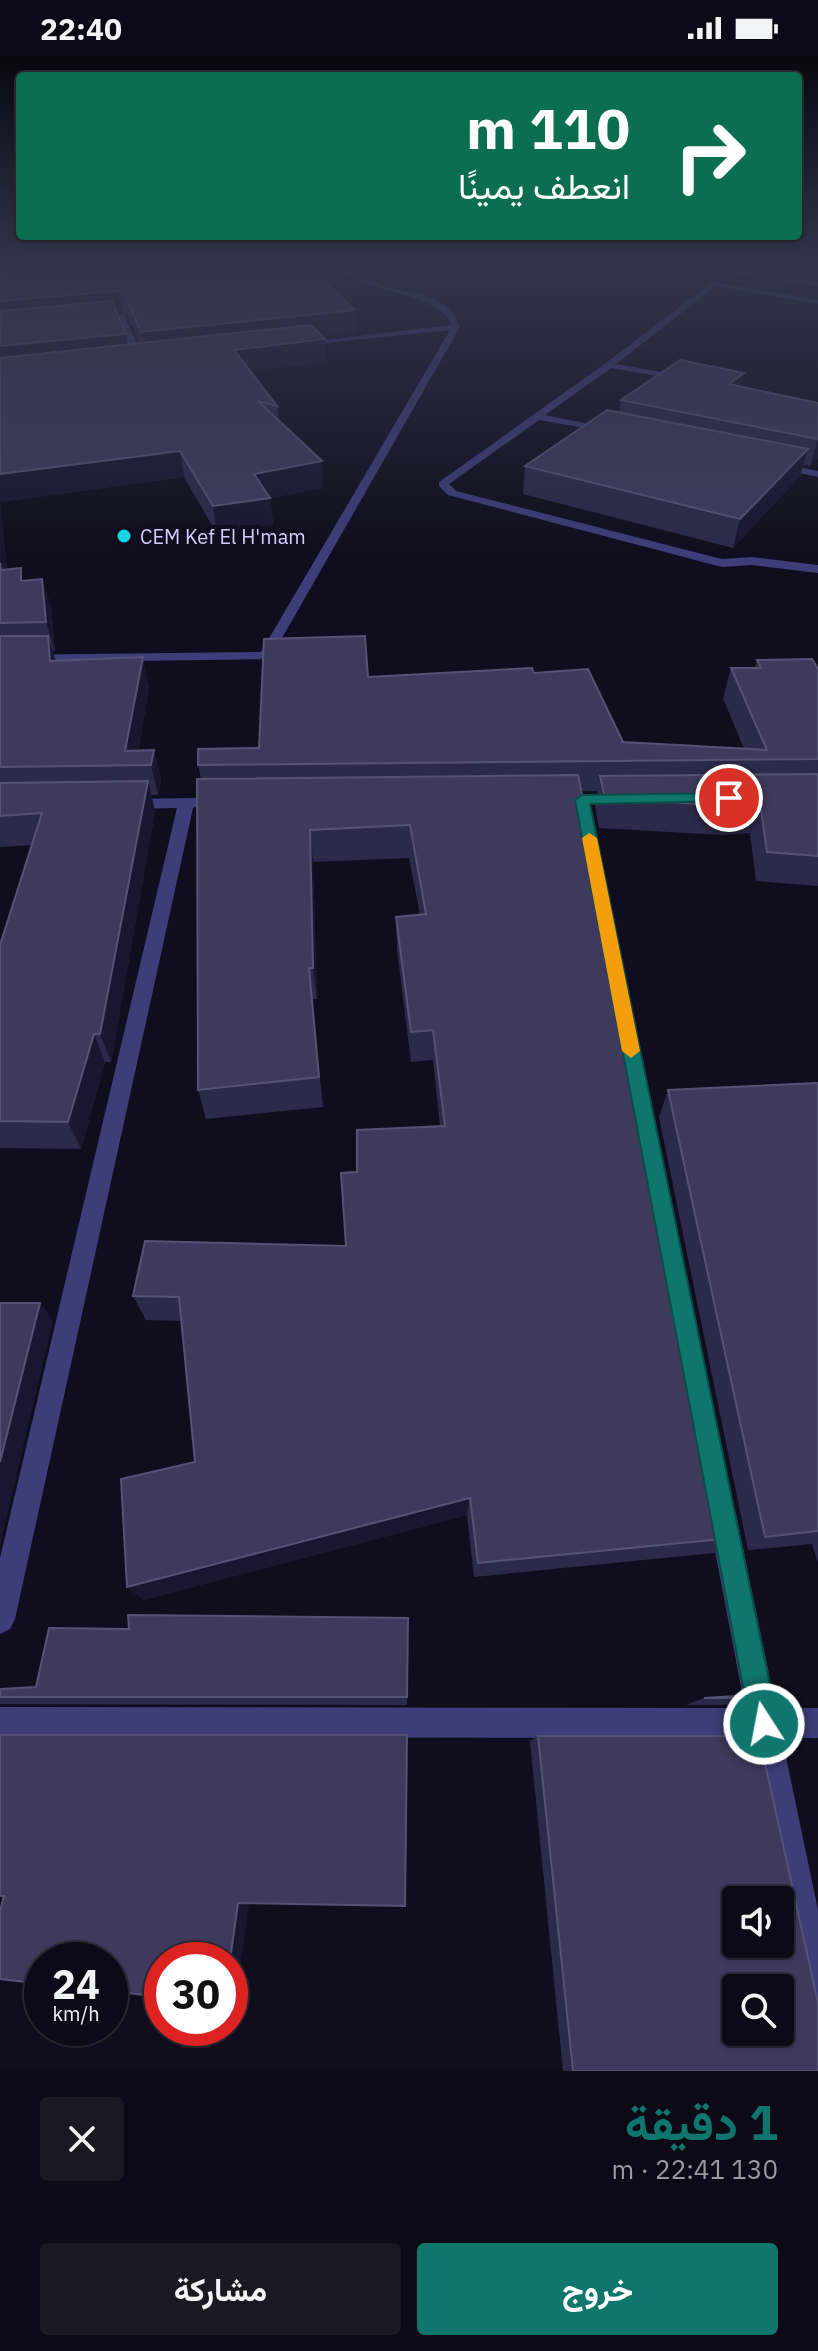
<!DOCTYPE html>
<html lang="ar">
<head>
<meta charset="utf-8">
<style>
	body { margin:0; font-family:"IBM Plex Sans",Vazirmatn,sans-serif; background:#1a1823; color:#f1f3f6; direction:rtl; height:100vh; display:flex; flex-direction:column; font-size:30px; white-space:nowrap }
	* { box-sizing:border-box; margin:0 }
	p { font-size:26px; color:#9a9aa1 }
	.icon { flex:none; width:44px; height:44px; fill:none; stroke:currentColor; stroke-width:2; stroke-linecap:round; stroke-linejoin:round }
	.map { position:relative; height:2015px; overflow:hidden; direction:ltr }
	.sheet { display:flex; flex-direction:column; background:#0c0a16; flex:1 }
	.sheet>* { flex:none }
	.banner { position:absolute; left:16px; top:16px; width:786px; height:168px; border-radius:8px; box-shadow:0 2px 6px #0004,0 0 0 2px #2c2b35; direction:rtl; background:#0b6e4f; color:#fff; overflow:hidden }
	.fabs { position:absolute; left:722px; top:1830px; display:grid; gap:16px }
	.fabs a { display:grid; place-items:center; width:72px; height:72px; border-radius:8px; background:#0c0a16; box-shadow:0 2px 6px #0004,0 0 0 2px #2c2b35; font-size:40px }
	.speed { position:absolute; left:24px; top:1886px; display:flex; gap:16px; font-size:40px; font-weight:700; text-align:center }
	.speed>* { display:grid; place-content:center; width:104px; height:104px; border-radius:50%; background:#0c0a16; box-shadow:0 2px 6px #0004,0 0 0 2px #2c2b35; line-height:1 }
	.speed small { font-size:20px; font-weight:400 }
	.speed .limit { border:12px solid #d22; background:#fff; color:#111 }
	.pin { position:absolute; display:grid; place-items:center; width:68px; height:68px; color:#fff; margin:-34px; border:4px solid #fff; border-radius:50%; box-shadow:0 2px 8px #0007 }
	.me { position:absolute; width:88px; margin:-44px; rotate:349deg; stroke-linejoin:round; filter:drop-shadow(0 0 6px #0008) }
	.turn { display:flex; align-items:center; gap:28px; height:168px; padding:0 40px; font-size:36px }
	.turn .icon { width:104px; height:104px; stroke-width:2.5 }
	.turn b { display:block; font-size:56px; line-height:68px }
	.round { display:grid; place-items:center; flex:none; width:84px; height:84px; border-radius:8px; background:#1a1823 }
	.head { display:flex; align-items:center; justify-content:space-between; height:136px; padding:0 40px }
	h1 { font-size:48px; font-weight:700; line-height:60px; color:#0f766e }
	.button { display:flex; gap:16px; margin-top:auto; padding:16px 40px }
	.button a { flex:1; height:92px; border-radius:8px; background:#0f766e; color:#fff; font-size:32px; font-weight:700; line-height:92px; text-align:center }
	.button a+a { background:#1a1823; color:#f1f3f6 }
	.status { display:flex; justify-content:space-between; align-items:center; height:56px; padding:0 40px; background:#0c0a16; direction:ltr }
	.status svg { height:22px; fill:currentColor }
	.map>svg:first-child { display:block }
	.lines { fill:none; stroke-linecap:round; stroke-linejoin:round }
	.minor { fill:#3d3d79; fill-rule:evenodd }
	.wall { fill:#2d294a; fill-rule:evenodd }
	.shaded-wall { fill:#1a1631 }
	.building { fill:#3f3a5d; stroke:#565276; stroke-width:2; fill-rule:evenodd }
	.route { fill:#0f766e; stroke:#0a4d48; stroke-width:2 }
	.slow { fill:#f59e0b }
	.poi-dot { fill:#14d5e3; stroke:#100e1e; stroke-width:3 }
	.labels { text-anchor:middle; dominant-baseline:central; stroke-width:8; stroke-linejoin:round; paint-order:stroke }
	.far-poi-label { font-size:20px; fill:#d3cffb; stroke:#100e1e; text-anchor:start }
</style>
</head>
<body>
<div class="status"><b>22:40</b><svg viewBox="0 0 49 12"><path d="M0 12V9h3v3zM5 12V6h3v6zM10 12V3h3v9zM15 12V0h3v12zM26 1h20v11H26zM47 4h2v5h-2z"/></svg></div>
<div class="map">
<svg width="818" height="2015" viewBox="0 0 818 2015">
	<rect width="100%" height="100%" fill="#100e1e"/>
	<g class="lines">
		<g class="minor">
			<path d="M332,210H339C353,217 366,224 380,229C409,239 449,236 460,271L270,603L0,607V599L261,596L450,274L297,290L293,288L451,269C442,237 361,236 332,210Z"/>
			<polygon points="697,210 818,226 818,230 701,212"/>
			<polygon points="712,226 818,244 818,248 716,230 616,308 684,320 687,325 611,312 545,359 613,373 613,377 539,364 449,428 456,435 722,503 752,501 818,509 818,517 752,509 722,511 448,439 439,430 439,426 606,307"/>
			<polygon points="124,259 144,305 143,307 136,305 118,264 92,266 88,264"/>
			<polygon points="775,406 818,415 818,421 771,411 771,407"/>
			<polygon points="620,738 626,740 626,746 556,749 548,744 556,739"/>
			<polygon points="196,742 204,747 193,752 15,1563 10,1573 0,1578 0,1502 177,752 128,753 120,748 128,743"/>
			<polygon points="722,1444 732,1448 736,1458 776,1652 818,1652 818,1682 782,1682 818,1854 818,1956 806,1950 800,1938 751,1682 0,1681 0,1651 745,1652 708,1458 712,1448"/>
		</g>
	</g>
	<g class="wall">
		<path d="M0,210L356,276L322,280L326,306L251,315L277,350L279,365L323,432L270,442L273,468L217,478L184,421L0,446L7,514L25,525L42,523L51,551L55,595H52L55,605L149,631L138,695L154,694L161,724L158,739H151L155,755L111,1006H105L81,1093L0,1092V889L32,789L0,791ZM122,256L128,260L140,287L128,288L117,257Z"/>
		<polygon points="740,331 818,347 818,402 810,410 804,409 800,420 733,492 523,438 525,410 619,356 621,344"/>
		<polygon points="757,604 818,613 818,830 756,825 750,777 722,779 599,772 595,750 597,735 581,735 731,1482 714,1497 474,1521 467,1459 143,1544 195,1406 181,1265 146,1264 133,1240 346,1190 357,1116 440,1070 433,1004 411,1006 397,893 396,861 420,859 409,802 313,806 317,943 312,943 323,1051 206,1063 198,1034 201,723 198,709 259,692 368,621 534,617 623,686 744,693 723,642 731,612 755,612"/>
		<polygon points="818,1027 818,1507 812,1488 748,1494 659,1061 668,1034"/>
		<polygon points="408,1562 407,1649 0,1648 0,1633 36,1631 129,1573"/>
		<polygon points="704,1642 751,1642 730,1649 686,1649"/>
		<polygon points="538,1680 818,2015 563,2015 530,1685"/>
	</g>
	<g class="shaded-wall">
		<polygon points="118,235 122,256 0,268 0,245"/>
		<polygon points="355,254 356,276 145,299 141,276"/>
		<polygon points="126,278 131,300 0,314 0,290"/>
		<polygon points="325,283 326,306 237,317 234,294"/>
		<polygon points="744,317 738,343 729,328"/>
		<polygon points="818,383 818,402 810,410"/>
		<polygon points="808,393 800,420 733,492 740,463"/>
		<polygon points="180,395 184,421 0,446 10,543 1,514 0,507 0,418"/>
		<polygon points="322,405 323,432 270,442 273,468 217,478 213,450 254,418"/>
		<polygon points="42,523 51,551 55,595 46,566"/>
		<polygon points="48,580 57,609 50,605"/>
		<polygon points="143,601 149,631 135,710 125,695"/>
		<polygon points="154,694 161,724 158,739 151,709"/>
		<polygon points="148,725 155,755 111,1006 100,978"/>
		<polygon points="310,774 313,806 317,943 313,912"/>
		<polygon points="94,978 105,1006 81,1093 68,1066"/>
		<polygon points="40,1247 53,1265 0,1489 0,1406"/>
		<polygon points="470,1442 467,1459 143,1544 127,1531"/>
		<polygon points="250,1841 237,1934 230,1941 230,1904 238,1847"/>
	</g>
	<g class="building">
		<polygon points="23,210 308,210 355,254 141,276 124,238 118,235 0,245 0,212"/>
		<polygon points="112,245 126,278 0,290 0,255"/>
		<polygon points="311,269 325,283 234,294 277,350 258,345 322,405 254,418 270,442 213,450 180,395 0,418 0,302"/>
		<polygon points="680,304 744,317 729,328 818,347 818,383 621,344"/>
		<polygon points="607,354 808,393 740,463 525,410"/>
		<polygon points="0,507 1,514 21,512 21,525 42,523 46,566 0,567"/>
		<polygon points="0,580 48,580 50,605 143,601 125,695 154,694 151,709 0,711"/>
		<polygon points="365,580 368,621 532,612 534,617 588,613 623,686 767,694 731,612 761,612 757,604 812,603 818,613 818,703 198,709 198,693 259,692 264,583"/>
		<polygon points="818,718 818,800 767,796 760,747 731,750 605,742 600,720"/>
		<polygon points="578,719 731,1482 478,1507 470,1442 127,1531 121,1423 195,1406 179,1241 133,1240 145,1185 346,1190 341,1117 357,1116 357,1074 445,1070 433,974 411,976 396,861 426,858 410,769 310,774 313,912 309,912 319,1021 198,1034 197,723"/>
		<polygon points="148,725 100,978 94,978 68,1066 0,1065 0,889 42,757 0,760 0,727"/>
		<polygon points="818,1027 818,1475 765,1481 668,1034"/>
		<polygon points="0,1247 40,1247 0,1406"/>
		<polygon points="128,1559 408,1562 407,1641 0,1641 0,1633 36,1631 49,1572 129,1573"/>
		<polygon points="750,1639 751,1642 704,1642"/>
		<polygon points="0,1679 407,1679 405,1850 238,1847 230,1904 162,1904 162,1941 110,1935 110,1904 42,1904 42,1928 0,1923 0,1855 4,1840 0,1840"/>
		<path d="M538,1680H759L818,1947V2015H573ZM736,1844H780V1888H736ZM736,1932H780V1976H736Z"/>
	</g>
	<linearGradient id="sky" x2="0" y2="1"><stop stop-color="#090810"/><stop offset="0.43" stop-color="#31364c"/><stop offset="1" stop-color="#31364c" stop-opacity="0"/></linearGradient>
	<rect width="818" height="492" fill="url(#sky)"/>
	<polygon class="route" points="729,737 734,738 734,745 590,748 778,1668 773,1678 764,1682 754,1678 750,1668 575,744 582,739"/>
	<polygon class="slow" points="589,777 597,782 640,995 631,1002 622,995 582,782"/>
	<circle class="poi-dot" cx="124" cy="480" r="8"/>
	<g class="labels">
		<g class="far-poi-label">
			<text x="140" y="480">CEM Kef El H'mam</text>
		</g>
	</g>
</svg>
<div class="fabs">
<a><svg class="icon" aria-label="sound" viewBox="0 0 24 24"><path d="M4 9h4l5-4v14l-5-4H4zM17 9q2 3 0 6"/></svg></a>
<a><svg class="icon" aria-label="search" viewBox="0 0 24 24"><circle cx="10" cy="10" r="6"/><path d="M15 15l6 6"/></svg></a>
</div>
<div class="speed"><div>24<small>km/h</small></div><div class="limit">30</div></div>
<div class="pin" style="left:729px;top:742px;background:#d93025"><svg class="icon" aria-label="arrive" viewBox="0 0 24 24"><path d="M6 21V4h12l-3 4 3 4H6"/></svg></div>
<svg class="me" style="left:764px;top:1668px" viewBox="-20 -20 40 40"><circle r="17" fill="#0f766e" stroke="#fff" stroke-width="3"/><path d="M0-11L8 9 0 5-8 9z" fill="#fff"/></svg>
<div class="banner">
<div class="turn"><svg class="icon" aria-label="right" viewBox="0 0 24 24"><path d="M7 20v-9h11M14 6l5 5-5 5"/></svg><div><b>110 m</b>انعطف يمينًا</div></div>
</div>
</div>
<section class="sheet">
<div class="head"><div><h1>1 دقيقة</h1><p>130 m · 22:41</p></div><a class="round"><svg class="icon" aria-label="close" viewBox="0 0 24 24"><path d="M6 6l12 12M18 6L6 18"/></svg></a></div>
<div class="button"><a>خروج</a><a>مشاركة</a></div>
</section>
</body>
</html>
